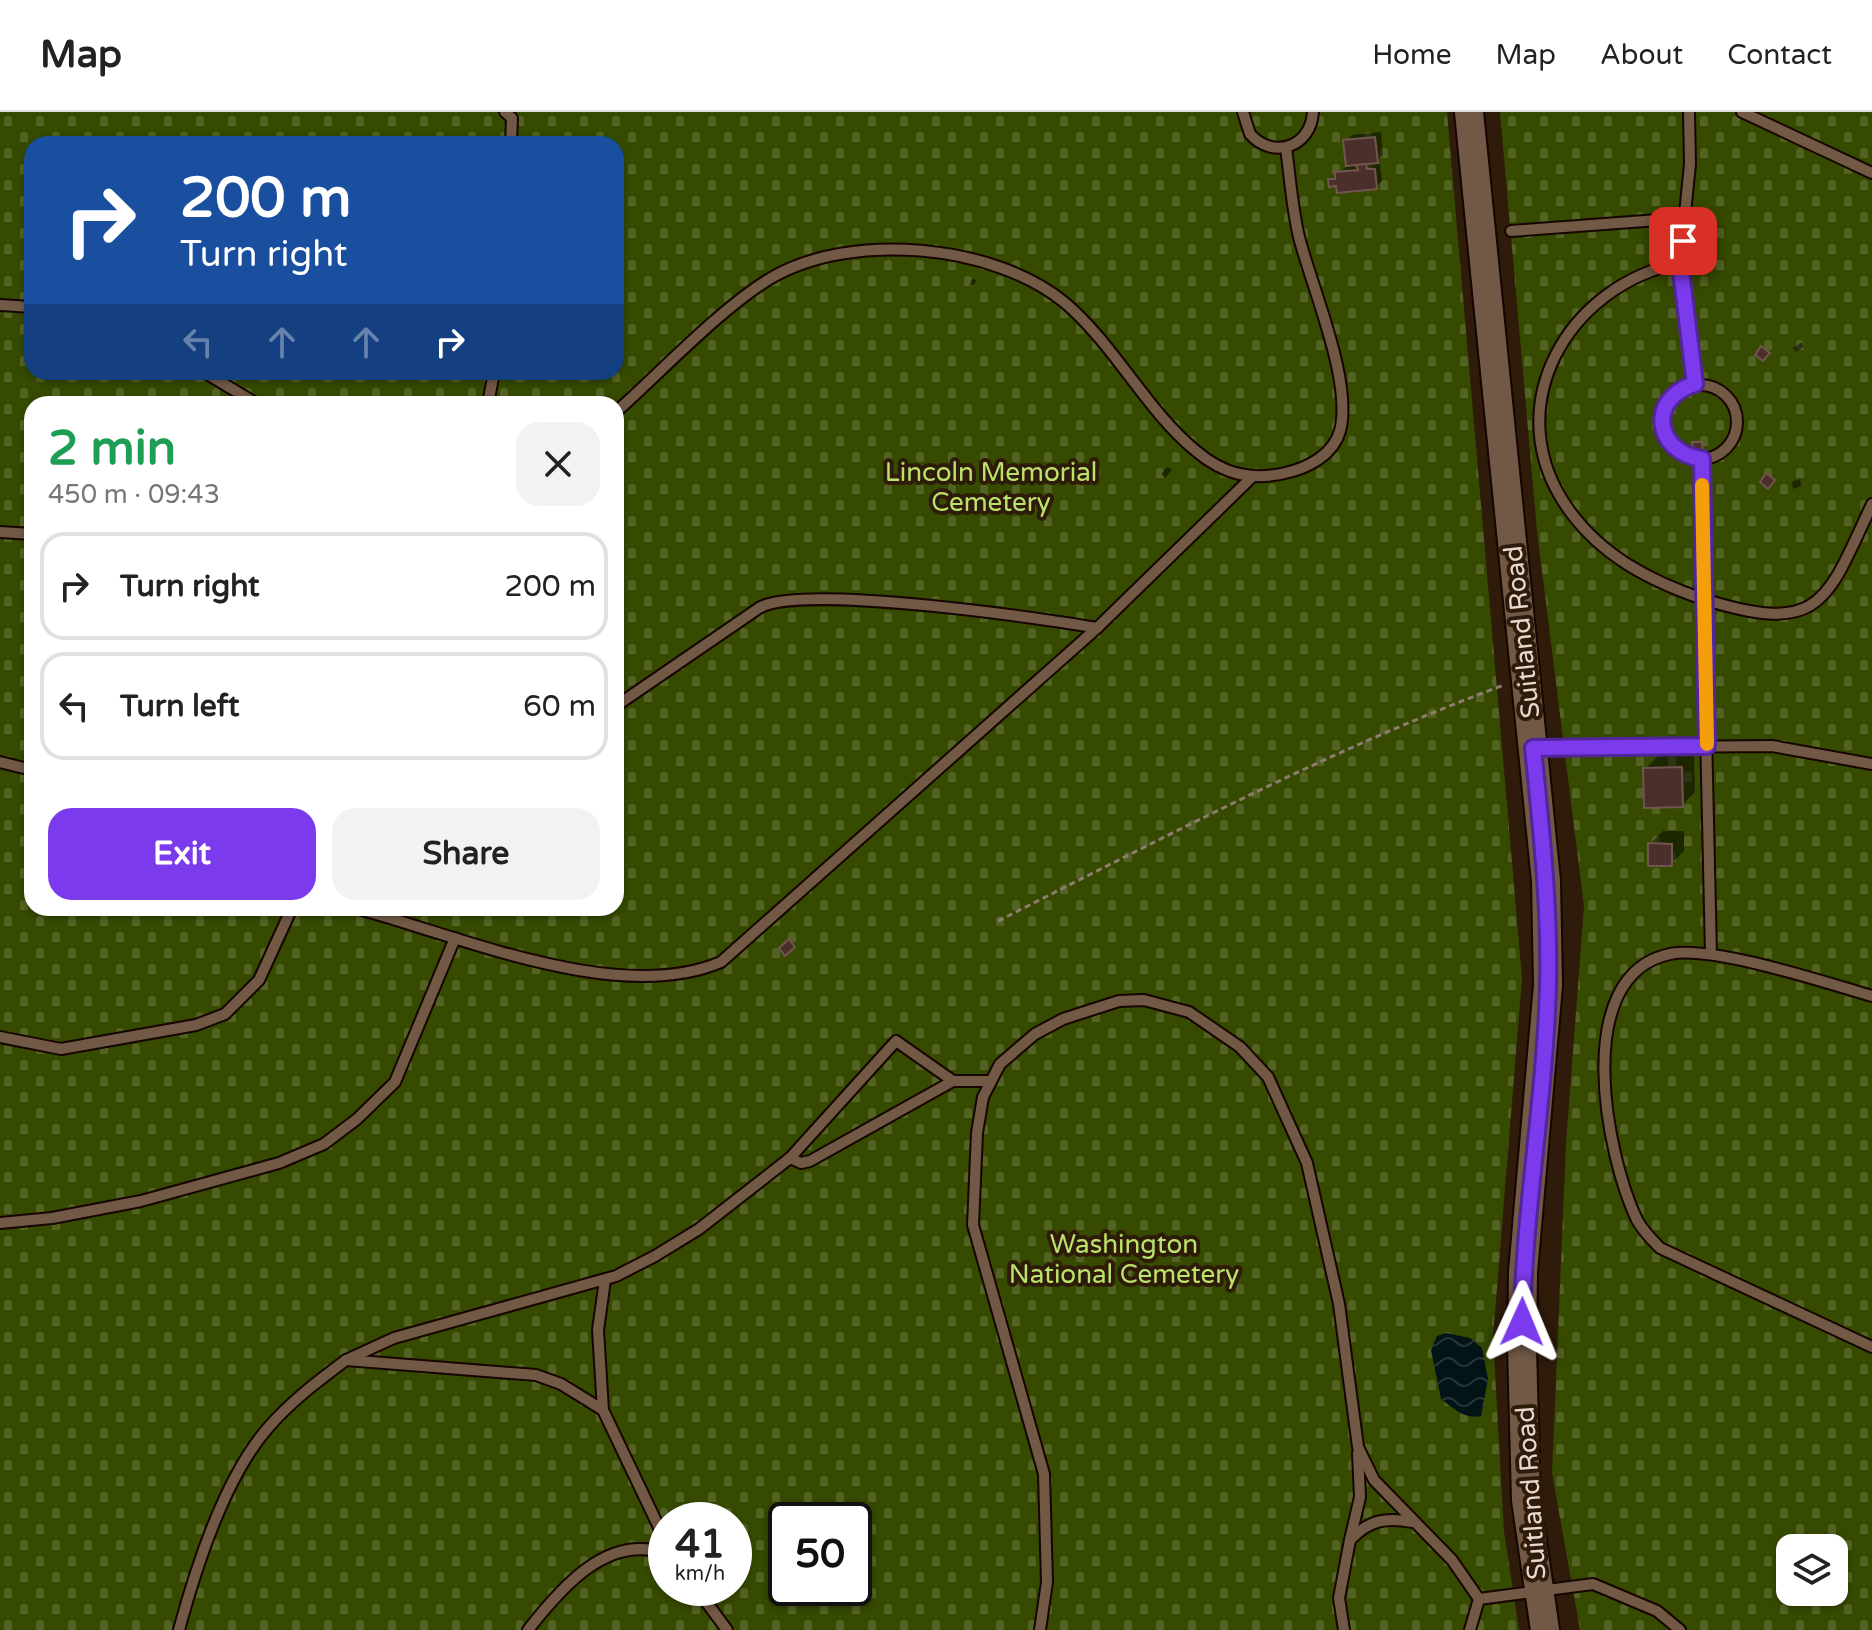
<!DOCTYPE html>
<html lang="en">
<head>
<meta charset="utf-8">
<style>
	body { margin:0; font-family:"Varela Round",sans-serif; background:#f2f2f2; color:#222; height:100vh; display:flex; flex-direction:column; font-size:30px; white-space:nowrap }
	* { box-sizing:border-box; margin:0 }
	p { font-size:26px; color:#767676 }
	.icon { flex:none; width:44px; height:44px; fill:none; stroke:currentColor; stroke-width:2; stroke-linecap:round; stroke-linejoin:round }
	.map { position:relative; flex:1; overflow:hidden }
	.panel { position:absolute; left:24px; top:284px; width:600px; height:520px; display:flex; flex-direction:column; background:#fff; border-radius:24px; box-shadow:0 2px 6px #0004 }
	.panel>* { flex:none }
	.banner { position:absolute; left:24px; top:24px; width:600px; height:244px; border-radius:24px; box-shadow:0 2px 6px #0004; background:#1a4fa0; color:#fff; overflow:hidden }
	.tools { position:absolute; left:1776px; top:1422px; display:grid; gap:16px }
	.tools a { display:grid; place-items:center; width:72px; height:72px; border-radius:16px; background:#fff; box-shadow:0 2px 6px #0004; font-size:40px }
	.speed { position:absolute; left:648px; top:1390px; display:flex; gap:16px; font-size:40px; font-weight:700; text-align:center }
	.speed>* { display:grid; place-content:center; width:104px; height:104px; border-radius:50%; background:#fff; box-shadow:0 2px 6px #0004; line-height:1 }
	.speed small { font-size:20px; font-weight:400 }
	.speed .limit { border:4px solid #111; border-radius:12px; background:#fff; color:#111 }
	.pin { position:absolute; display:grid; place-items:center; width:68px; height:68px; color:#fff; margin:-34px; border-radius:16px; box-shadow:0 4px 12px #0006 }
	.me { position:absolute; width:88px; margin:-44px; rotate:1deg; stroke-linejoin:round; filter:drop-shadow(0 0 6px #0008) }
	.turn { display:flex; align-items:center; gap:28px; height:168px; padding:0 24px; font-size:36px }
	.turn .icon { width:104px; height:104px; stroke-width:2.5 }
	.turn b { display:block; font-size:56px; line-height:68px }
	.lanes { display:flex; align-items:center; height:76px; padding:0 24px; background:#0003; justify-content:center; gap:40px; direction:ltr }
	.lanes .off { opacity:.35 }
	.round { display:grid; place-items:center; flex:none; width:84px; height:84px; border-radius:24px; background:#f2f2f2 }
	.headline { display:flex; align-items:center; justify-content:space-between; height:136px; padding:0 24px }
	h1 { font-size:48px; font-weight:700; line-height:60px; color:#1e9e55 }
	.primary-button { display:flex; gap:16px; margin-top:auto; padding:16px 24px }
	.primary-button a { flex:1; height:92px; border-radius:24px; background:#7c3aed; color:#fff; font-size:32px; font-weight:700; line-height:92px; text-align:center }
	.primary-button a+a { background:#f2f2f2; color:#222 }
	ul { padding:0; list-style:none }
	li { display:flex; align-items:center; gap:24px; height:108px; margin:0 16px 12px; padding:0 8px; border:4px solid #e0e0e0; border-radius:24px }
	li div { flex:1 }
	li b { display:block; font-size:30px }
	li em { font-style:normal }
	header { display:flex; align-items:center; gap:48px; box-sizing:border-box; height:112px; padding:0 40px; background:#fff; border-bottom:2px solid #e0e0e0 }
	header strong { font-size:38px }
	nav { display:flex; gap:44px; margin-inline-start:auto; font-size:28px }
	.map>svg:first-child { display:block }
	.cemetery { fill:url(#cemetery-stones); fill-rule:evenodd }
	.water { fill:url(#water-waves) }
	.shadow { fill:#0007 }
	.building { fill:#4b2f2a; stroke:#73554f; stroke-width:2 }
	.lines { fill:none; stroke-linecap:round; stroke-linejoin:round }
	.service-casing { stroke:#160500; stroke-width:14 }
	.secondary-casing { stroke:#160500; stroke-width:32 }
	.path { stroke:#8d7c6f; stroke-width:3; stroke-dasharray:6 4; stroke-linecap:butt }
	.service { stroke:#715946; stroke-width:10 }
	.secondary { stroke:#715946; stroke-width:28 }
	.route-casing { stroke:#51269a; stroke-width:20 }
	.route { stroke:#7c3aed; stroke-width:14 }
	.slow { stroke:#f59e0b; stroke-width:14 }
	.labels { text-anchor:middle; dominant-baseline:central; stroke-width:8; stroke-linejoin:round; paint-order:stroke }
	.park-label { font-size:26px; fill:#bbe36c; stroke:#2f1b0a }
	.street-label { font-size:26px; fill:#e6d8ce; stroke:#2f1b0a }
</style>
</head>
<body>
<header>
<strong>Map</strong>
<nav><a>Home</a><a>Map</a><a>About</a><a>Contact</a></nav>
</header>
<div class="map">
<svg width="1872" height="1518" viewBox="0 0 1872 1518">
	<defs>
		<pattern id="cemetery-stones" width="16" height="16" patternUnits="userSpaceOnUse" patternTransform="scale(2)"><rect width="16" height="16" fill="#364a00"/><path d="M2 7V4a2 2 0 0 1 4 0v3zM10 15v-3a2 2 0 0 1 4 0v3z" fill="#536324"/></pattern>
		<pattern id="water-waves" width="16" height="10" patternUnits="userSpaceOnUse" patternTransform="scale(2)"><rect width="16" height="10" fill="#031417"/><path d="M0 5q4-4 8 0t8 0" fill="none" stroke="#283538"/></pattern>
	</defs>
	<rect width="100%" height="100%" fill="#2f1b0a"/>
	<g class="cemetery">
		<path d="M0,0H1447L1522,866L1493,1225L1504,1420L1519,1518H0ZM32,32H616V260H32ZM32,292H616V796H32ZM666,1408H734V1476H666ZM786,1408H854V1476H786Z"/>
		<path d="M1500,0H1872V1518H1580L1552,1361L1566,1032L1584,794L1537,419ZM1790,1436H1834V1480H1790Z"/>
	</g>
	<path class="water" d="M1446,1221L1470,1226L1482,1236L1488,1267L1481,1304C1465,1308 1453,1296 1441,1287L1431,1238L1437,1224Z"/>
	<g class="shadow">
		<polygon points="1381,20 1383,43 1373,52 1380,52 1382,69 1376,75 1330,68 1348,54 1346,29 1352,23"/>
		<polygon points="972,167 976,168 975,172 969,174"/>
		<polygon points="1802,230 1804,235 1796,240 1793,236"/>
		<polygon points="1167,355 1172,358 1165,366 1161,362"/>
		<polygon points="1800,367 1801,374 1793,377 1792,370"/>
		<polygon points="1694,643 1695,680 1682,693 1646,656 1658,644"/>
		<polygon points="1663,719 1684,719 1684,739 1671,752 1650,732"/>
	</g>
	<g class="building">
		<polygon points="1375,25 1378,51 1346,54 1343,28"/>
		<polygon points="1366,52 1367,57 1375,57 1377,77 1337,81 1336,74 1329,75 1328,67 1335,67 1335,60 1358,58 1356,53"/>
		<polygon points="1761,234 1770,241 1763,249 1755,243"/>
		<polygon points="1692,330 1702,330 1703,341 1693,341"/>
		<polygon points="1766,361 1775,368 1768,377 1760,370"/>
		<polygon points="1682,655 1683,695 1644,696 1643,656"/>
		<polygon points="1648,731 1672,732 1672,754 1648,754"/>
		<polygon points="789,827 795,835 785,844 779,836"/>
	</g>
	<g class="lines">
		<defs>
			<g id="service">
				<polyline points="505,0 512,6 511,32"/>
				<path d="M1243,0L1250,22C1273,48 1311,35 1313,0"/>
				<polyline points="1689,0 1690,52 1680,151 1695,272"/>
				<polyline points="1742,0 1872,61"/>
				<polyline points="1511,119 1685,106"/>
				<path d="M1680,151C1567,173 1496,297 1569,398C1602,444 1650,469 1703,487L1711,842"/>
				<polyline points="0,193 32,195"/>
				<polyline points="204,260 257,292"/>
				<circle cx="1700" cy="310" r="37"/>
				<polyline points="488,292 494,260"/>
				<path d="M616,300C661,260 721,196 771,166C851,119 993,132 1064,190C1115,233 1145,297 1196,339C1223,362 1251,369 1285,361C1308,356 1333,343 1340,319C1353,270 1312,176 1299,125C1292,96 1290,65 1286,36"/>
				<path d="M1702,347L1703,487C1821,524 1826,491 1872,392"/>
				<polyline points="0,420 32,422"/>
				<path d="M616,594L759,496C798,471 1041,506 1097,516"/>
				<polyline points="1535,636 1772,634 1872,652"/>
				<polyline points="0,650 32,658"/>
				<path d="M355,796C457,823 618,894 721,850L1097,516L1251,366"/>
				<path d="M1872,884C1827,871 1712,833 1670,842C1569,863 1607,1045 1637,1108C1643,1119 1652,1128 1660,1136L1872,1235"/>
				<polyline points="0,925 61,937 196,913 225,902 259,868 292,796"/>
				<polyline points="790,1046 801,1051 810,1049 953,969"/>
				<polyline points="0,1111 52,1106 141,1089 279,1051 324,1032 357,1007 395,970 455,826"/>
				<polyline points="605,1168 598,1218 603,1298 666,1430"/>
				<polyline points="346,1248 394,1226 616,1164 655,1144 699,1117 790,1046 896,929 953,969 990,969"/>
				<polyline points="1350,1428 1360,1385 1358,1341"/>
				<polyline points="696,1476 727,1518"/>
				<polyline points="1479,1487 1593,1472 1657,1499 1680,1518"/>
				<path d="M179,1518C196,1455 224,1367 267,1317C290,1290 318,1269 346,1248L536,1263L561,1272L603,1298"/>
				<path d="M528,1518C560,1477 608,1420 666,1442"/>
				<polyline points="1040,1518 1047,1470 1044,1362 973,1113 977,1021 983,985 1000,952 1035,922 1063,907 1119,889 1144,888 1189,900 1240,935 1268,965 1307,1051 1339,1192 1358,1335 1374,1368 1452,1448 1479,1487 1470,1518"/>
				<path d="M1344,1518L1339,1486L1350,1428C1369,1408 1386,1405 1412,1410"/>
			</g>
			<polyline id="secondary" points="1469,0 1546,769 1548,873 1523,1160 1522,1235 1526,1388 1545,1518"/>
		</defs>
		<use href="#service" class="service-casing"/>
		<use href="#secondary" class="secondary-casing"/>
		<path class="path" d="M998,809C1165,725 1329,638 1504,573"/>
		<use href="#service" class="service"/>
		<use href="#secondary" class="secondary"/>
	</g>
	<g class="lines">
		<defs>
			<path id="route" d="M1522,1210C1524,1098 1545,987 1548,874C1550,795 1541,715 1533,636L1707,634L1702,347C1654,340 1647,286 1695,272L1680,151L1683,129"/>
		</defs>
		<use href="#route" class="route-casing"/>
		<use href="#route" class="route"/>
		<polyline class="slow" points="1702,373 1707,632"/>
	</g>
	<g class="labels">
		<g class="park-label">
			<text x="991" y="360">Lincoln Memorial<tspan x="991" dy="30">Cemetery</tspan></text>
			<text x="1124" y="1132">Washington<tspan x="1124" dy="30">National Cemetery</tspan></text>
		</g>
		<g class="street-label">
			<text transform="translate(1522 520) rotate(-96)">Suitland Road</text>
			<text transform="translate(1531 1381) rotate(-94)">Suitland Road</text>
		</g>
	</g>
</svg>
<div class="tools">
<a><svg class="icon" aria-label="layers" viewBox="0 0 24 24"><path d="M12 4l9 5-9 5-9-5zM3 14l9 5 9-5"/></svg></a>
</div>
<div class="speed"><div>41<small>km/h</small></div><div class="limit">50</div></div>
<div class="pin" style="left:1683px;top:129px;background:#d93025"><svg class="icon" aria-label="arrive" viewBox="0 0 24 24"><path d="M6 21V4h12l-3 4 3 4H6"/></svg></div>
<svg class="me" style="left:1522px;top:1210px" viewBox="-20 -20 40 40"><path d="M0-17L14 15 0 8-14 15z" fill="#7c3aed" stroke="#fff" stroke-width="4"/></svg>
<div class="banner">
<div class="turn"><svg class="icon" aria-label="right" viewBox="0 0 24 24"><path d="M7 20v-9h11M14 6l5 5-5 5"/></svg><div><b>200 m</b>Turn right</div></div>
<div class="lanes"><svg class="icon off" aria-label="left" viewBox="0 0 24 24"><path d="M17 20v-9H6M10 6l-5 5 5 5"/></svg><svg class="icon off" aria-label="ahead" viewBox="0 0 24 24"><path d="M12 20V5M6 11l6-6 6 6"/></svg><svg class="icon off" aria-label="ahead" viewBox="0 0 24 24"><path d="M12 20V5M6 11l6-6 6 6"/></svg><svg class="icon" aria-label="right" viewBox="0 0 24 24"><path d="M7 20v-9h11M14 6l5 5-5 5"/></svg></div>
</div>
<section class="panel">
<div class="headline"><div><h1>2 min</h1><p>450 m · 09:43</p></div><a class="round"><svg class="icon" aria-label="close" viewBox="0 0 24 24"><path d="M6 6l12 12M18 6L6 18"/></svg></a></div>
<ul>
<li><svg class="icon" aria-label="right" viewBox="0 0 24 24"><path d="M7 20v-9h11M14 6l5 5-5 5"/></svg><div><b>Turn right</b></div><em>200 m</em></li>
<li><svg class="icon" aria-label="left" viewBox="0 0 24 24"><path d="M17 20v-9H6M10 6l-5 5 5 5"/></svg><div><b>Turn left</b></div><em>60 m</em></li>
</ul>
<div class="primary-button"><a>Exit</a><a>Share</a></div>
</section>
</div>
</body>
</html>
